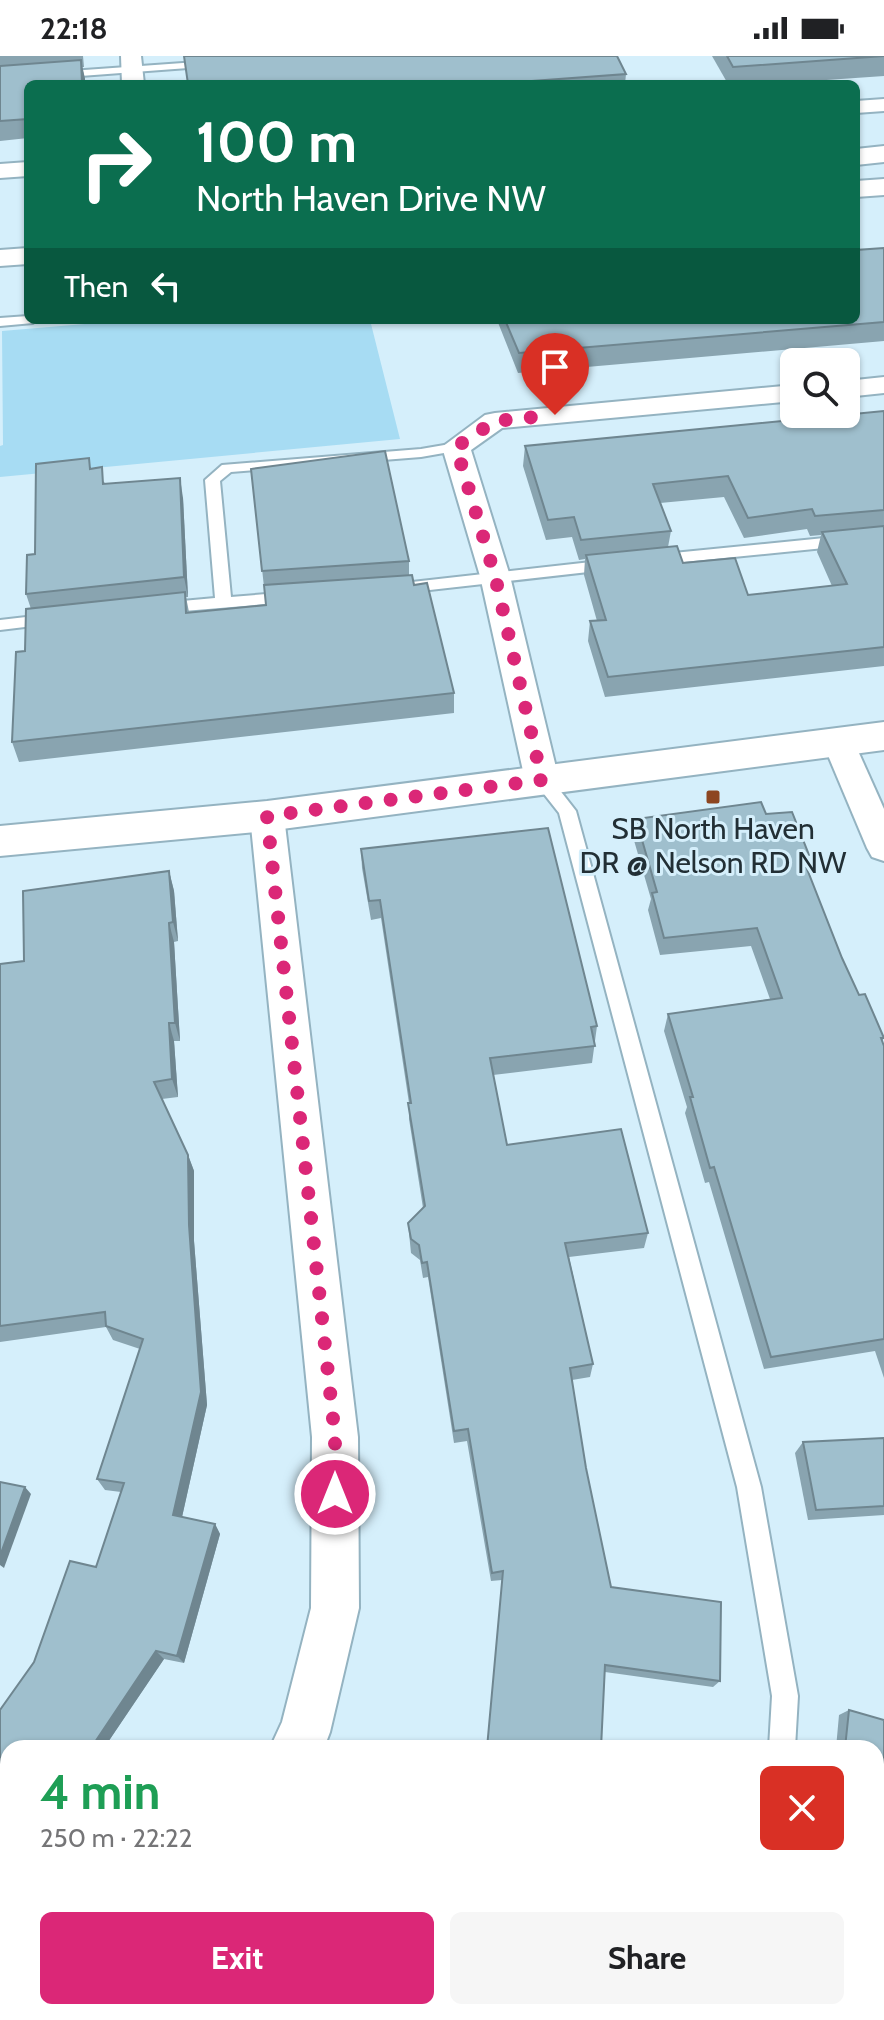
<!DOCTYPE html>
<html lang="en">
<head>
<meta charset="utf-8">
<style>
	body { margin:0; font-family:Cabin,sans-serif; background:#f6f6f6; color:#202124; height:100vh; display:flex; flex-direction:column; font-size:30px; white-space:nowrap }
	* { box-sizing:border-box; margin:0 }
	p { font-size:26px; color:#757577 }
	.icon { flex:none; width:44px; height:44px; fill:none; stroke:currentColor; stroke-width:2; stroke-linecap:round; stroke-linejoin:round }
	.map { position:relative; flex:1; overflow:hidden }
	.sheet { position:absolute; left:0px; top:1684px; width:884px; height:280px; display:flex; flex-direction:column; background:#fff; border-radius:24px 24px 0 0; box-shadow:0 2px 6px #0004 }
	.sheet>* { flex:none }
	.hud { position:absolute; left:24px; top:24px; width:836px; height:244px; border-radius:12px; box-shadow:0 2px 6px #0004; background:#0b6e4f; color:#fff; overflow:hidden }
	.fabs { position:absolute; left:780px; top:292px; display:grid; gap:16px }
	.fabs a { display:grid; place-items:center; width:80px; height:80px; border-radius:12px; background:#fff; box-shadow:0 2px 6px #0004; font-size:40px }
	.pin { position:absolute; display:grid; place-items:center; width:68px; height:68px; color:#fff; margin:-82px -34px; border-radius:50% 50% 50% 0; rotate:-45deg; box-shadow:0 0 8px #0007 }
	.pin .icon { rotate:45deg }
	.me { position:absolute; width:88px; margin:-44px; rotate:0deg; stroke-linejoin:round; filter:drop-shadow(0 0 6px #0008) }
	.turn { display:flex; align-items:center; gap:28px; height:168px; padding:0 40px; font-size:36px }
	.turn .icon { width:104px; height:104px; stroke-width:2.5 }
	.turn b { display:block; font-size:56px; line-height:68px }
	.then { display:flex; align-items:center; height:76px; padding:0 40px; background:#0003; gap:16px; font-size:30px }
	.round { display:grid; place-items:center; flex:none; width:84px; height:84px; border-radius:12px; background:#f6f6f6 }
	.summary { display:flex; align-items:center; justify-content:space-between; height:136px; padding:0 40px }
	h1 { font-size:48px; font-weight:700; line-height:60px; color:#1e9e55 }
	.cta { display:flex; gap:16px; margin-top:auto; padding:16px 40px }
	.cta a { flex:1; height:92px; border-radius:12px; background:#db2777; color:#fff; font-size:32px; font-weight:700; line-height:92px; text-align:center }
	.cta a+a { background:#f6f6f6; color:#202124 }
	.status { display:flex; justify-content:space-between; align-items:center; height:56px; padding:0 40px; background:#fff; direction:ltr }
	.status svg { height:22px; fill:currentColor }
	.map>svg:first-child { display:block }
	.green { fill:#a7dcf3 }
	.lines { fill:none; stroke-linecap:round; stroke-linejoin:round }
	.lane-casing { stroke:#94b3c1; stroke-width:4 }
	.street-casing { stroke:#94b3c1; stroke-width:4 }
	.secondary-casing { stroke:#94b3c1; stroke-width:4 }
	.primary-casing { stroke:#94b3c1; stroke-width:4 }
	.lane { fill:#fff; fill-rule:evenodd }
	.street { fill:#fff; fill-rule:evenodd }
	.secondary { fill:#fff; fill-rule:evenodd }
	.primary { fill:#fff; fill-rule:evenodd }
	.wall { fill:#89a4b0; fill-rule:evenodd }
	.shaded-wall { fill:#6f8690 }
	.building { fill:#9fbfcd; stroke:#6f8690; stroke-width:2 }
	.route { stroke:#db2777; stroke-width:14; stroke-dasharray:0 25.2 }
	.poi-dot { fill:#8d4621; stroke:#d5effb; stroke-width:3 }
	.labels { text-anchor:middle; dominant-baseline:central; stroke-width:6; stroke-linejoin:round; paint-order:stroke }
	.poi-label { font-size:30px; fill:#222f35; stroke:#d5effb }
</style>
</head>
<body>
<div class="status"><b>22:18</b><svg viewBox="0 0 49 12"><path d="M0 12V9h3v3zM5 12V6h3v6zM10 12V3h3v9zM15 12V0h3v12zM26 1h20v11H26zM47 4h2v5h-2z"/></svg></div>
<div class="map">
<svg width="884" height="1964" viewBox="0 0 884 1964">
	<rect width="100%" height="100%" fill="#d5effb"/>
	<polygon class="green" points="132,264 370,264 400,383 0,421 0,390 3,389 2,275"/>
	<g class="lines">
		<defs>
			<g id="lane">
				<polygon points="211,5 215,6 215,10 0,26 0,20"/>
				<polygon points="28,260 28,264 35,264 33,267 0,270 0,262"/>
				<polygon points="456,387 461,388 461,394 421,401 231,416 220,425 231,541 291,536 299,541 291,546 160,557 152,552 160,547 215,542 205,424 222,409 421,393"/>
				<polygon points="884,476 884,486 653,509 645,504 653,499"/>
				<polygon points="609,504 615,505 615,513 403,537 395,532 403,527"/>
				<polygon points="52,558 60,563 58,567 0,574 0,564"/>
				<polygon points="542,718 548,719 576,755 761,1431 798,1640 795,1692 769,1692 772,1640 737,1431 559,757 533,724"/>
				<polygon points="726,1956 756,1956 754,1964 724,1964"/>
			</g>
			<g id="street">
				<polygon points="121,0 141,0 144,28 122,28"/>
				<polygon points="884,43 884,55 856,57 856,45"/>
				<polygon points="28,106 28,120 0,122 0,108"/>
				<polygon points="884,321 884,337 846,341 846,325"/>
				<polygon points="794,329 794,345 502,372 471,394 510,520 559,724 554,733 542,736 530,733 525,724 480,520 442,391 485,359 495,357"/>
				<polygon points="838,673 850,677 884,753 884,805 872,801 867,792 822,685 826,677"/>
				<polygon points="267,747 279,751 284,760 358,1381 359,1552 330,1676 324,1692 270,1692 282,1666 311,1552 312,1381 250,760 255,751"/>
				<polygon points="58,1956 117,1956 113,1964 54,1964"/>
			</g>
			<polygon id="secondary" points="884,666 884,694 267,775 0,800 0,770 267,745"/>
			<g id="primary">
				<polygon points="884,90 884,106 856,109 856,93"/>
				<polygon points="884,123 884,139 856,141 856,125"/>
				<polygon points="28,192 28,208 0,210 0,194"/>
			</g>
		</defs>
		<use href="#lane" class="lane-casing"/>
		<use href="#street" class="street-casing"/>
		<use href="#secondary" class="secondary-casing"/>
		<use href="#primary" class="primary-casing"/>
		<use href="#lane" class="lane"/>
		<use href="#street" class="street"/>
		<use href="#secondary" class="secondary"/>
		<use href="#primary" class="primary"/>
	</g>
	<g class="wall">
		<polygon points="0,0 83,0 84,11 82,11 85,23 28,28 28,82 0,85"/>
		<polygon points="712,0 884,0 884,20 769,28 728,28"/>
		<polygon points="626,18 625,28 188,28"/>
		<polygon points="884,192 884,285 518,317 497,264 856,264"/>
		<path d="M884,355V610L605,641L588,585L590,565H597L584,519L585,503L579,504L572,481L546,484L523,410L525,390ZM724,441L744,482L807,473L810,480L821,479L817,496L832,530L748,539L683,507L668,491L671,475L660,447Z"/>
		<polygon points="91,413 106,428 183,442 188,541 186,541 189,556 266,549 251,413 409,505 409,520 414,529 454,637 454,657 19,706 12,686 31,553 26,538 35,498"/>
		<polygon points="766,758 809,799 806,810 842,902 859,939 884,982 882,985 884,990 884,1322 875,1295 764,1313 709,1126 705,1127 685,1057 687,1051 664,975 668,958 770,943 751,890 660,899 648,854 651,843 633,781 636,763"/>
		<polygon points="361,793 597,970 592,1007 493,1019 507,1089 648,1177 644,1192 569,1201 593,1308 590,1321 572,1324 586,1412 611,1531 720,1625 713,1631 605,1616 601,1692 487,1692 502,1524 491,1525 467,1385 454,1387 428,1221 423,1222 420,1204 411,1197 408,1167 423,1152 409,1063 409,1047 381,862 371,864 362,812"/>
		<polygon points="169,815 174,835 178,885 174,886 180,985 174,985 178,1041 162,1043 188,1099 194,1115 194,1185 207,1349 182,1461 215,1468 220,1478 184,1607 164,1603 104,1692 8,1692 8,1779 0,1787 0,1654 34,1606 70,1505 96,1511 121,1436 105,1434 97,1423 140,1293 113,1284 106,1271 0,1286 0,908 24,905 23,835"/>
		<polygon points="884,1382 884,1459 808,1464 795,1397 803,1386"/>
		<polygon points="849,1654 884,1664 884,1964 803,1964 805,1956 815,1957 819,1959 819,1956 876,1956 876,1692 836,1692 839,1659"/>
	</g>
	<g class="shaded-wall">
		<polygon points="81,4 85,23 85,28 82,28"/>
		<polygon points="180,422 183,442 188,541 184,521"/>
		<polygon points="169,815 174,835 178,885 173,866"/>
		<polygon points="169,867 174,886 180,985 175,967"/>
		<polygon points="169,967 174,985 178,1041 172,1023"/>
		<polygon points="188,1099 194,1115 194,1185 207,1349 180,1470 173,1459 189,1169"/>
		<polygon points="25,1431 31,1438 4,1512 0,1509 0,1500"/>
		<polygon points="215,1468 220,1478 184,1607 177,1600"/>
		<polygon points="156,1595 164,1603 104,1692 91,1692"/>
		<polygon points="8,1764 8,1779 0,1787 0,1772"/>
	</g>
	<g class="building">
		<polygon points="184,0 617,0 626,18 492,28 188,28"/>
		<polygon points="727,0 884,0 733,11"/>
		<polygon points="81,4 82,28 28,28 28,63 0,65 0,10"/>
		<polygon points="884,192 884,266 519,297 505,264 856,264 856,194"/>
		<polygon points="884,355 884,454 815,460 812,453 748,462 728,420 653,428 671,475 581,484 574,461 548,464 525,390"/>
		<polygon points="385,395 409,505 262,515 251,413"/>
		<polygon points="89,402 90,413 102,411 103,428 180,422 184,521 26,538 27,499 35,498 36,408"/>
		<polygon points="884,470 884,591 608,621 590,565 606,564 586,499 677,490 683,507 735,502 748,539 847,528 822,476"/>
		<polygon points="412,519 414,529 427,527 454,637 12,686 16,596 25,595 26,553 185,536 186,557 266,549 264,529"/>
		<polygon points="761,746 766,758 792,756 809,799 802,800 842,902 859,939 865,938 884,982 881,982 884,990 884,1283 771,1301 714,1111 710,1112 690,1041 693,1041 668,958 782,942 757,872 664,882 652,837 657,836 636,763"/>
		<polygon points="548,772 597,970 591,971 595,990 490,1002 507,1089 621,1073 648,1177 565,1187 593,1308 570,1312 586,1412 611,1531 721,1546 720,1625 605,1609 601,1692 487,1692 503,1515 492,1517 468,1373 454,1375 427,1206 422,1207 419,1189 411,1183 408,1167 425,1150 408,1047 411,1047 380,844 369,845 361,793"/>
		<polygon points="169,815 173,866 169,867 175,967 169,967 172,1023 154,1026 188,1099 189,1169 201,1336 173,1459 215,1468 177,1600 156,1595 91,1692 8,1692 8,1764 0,1772 0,1654 34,1606 70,1505 96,1511 124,1427 97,1423 143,1283 106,1270 105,1256 0,1270 0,908 24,905 23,835"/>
		<polygon points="884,1382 884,1450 816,1454 803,1386"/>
		<polygon points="0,1426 25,1431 0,1500"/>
		<polygon points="849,1654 884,1664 884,1964 828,1964 830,1956 876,1956 876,1692 845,1692"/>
		<polygon points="321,1956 492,1956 498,1964 314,1964"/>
		<polygon points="815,1957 826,1964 813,1964"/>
	</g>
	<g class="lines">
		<polyline class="route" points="335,1438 335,1381 267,760 542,724 495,520 456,391 495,365 555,359"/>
	</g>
	<rect class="poi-dot" x="705" y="733" width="16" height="16" rx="4"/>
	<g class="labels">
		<g class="poi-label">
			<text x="713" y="772">SB North Haven<tspan x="713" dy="34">DR @ Nelson RD NW</tspan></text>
		</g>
	</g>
</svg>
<div class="fabs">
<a><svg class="icon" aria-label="search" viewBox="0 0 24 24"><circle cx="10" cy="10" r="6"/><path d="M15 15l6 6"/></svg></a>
</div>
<div class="pin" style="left:555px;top:359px;background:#d93025"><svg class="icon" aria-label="arrive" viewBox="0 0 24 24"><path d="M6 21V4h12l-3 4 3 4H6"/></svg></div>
<svg class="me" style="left:335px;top:1438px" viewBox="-20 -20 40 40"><circle r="17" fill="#db2777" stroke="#fff" stroke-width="3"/><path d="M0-11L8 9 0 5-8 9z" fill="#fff"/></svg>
<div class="hud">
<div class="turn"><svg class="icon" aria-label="right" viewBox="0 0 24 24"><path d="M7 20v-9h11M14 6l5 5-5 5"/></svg><div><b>100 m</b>North Haven Drive NW</div></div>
<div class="then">Then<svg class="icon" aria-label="left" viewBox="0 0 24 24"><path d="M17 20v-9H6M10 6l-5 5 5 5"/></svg></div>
</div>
<section class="sheet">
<div class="summary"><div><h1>4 min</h1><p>250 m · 22:22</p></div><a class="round" style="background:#d93025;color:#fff"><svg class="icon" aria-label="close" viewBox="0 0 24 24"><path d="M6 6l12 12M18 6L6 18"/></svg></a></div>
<div class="cta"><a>Exit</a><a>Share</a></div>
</section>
</div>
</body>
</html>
